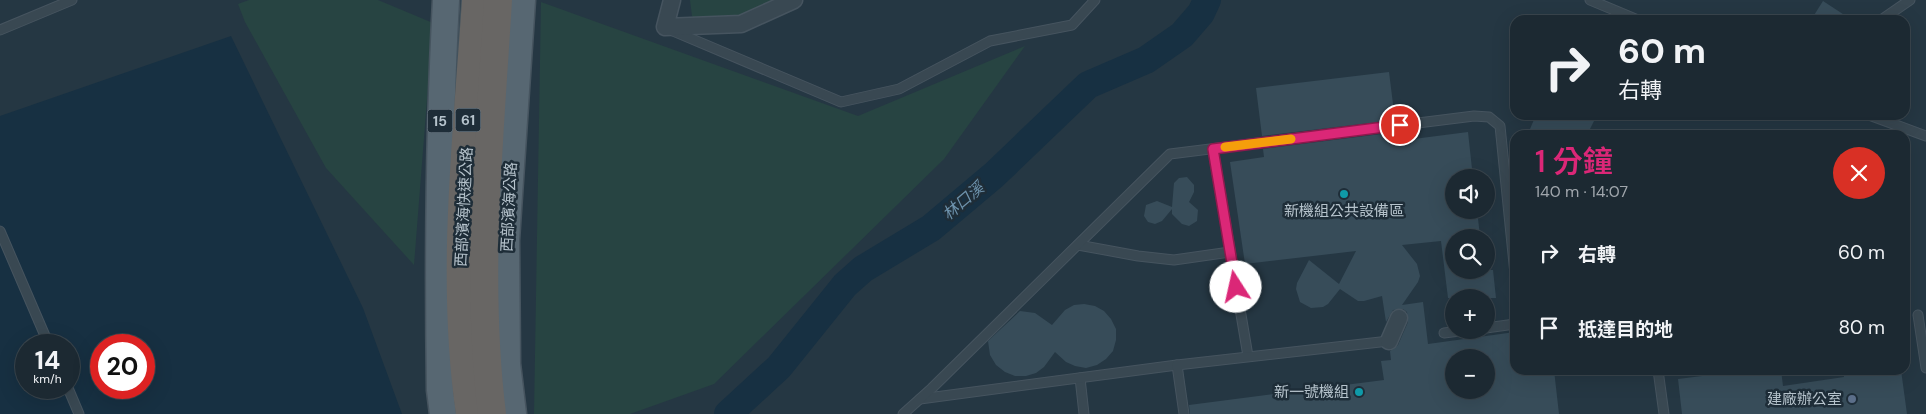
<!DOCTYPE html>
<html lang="zh-TW">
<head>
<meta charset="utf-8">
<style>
	body { margin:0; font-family:"DM Sans","Noto Sans TC",sans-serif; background:#25313a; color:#f1f3f6; height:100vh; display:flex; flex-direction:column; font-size:19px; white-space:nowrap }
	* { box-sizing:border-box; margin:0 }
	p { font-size:16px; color:#a0a6ac }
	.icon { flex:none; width:28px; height:28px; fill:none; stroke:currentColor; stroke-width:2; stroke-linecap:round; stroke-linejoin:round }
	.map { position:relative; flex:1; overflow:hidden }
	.drawer { position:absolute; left:1510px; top:130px; width:400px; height:245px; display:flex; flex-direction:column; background:#1c2932; border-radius:15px; box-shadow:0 5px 20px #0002,0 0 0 1px #3a454d }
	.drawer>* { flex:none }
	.hud { position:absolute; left:1510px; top:15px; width:400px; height:105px; border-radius:15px; box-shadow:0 5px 20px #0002,0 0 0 1px #3a454d; background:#1c2932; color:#f1f3f6; overflow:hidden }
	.tools { position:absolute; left:1445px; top:169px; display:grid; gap:10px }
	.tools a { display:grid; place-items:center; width:50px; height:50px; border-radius:50%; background:#1c2932; box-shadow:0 5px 20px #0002,0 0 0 1px #3a454d; font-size:25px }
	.speed { position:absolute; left:15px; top:334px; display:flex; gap:10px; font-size:25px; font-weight:700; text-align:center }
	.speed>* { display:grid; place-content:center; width:65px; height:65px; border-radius:50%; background:#1c2932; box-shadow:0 5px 20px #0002,0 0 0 1px #3a454d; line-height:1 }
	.speed small { font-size:12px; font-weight:400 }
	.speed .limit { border:8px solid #d22; background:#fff; color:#111 }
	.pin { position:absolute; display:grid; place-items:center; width:42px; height:42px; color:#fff; margin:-21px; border:2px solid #fff; border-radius:50%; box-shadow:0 1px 5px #0007 }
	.me { position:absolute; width:55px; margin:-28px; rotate:350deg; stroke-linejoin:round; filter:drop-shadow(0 0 4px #0008) }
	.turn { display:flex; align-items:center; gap:18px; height:105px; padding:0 25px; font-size:22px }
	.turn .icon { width:65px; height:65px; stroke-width:2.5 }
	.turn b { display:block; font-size:35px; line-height:42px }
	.round { display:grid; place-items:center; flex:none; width:52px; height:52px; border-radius:26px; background:#25313a }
	.summary { display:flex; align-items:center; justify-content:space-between; height:85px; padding:0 25px }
	h1 { font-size:30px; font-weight:600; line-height:38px; color:#db2777 }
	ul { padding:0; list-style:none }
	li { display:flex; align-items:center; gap:15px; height:75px; padding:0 25px }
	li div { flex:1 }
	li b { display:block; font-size:19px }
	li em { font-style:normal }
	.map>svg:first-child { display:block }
	.green { fill:#274442 }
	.water { fill:#173042; fill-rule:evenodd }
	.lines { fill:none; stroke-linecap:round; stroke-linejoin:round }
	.river { stroke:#173042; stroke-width:28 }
	.building { fill:#374c59; fill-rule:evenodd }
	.service-casing { stroke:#46545f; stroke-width:11 }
	.minor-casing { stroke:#46545f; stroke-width:19 }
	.primary-casing { stroke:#46545f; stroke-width:29 }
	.trunk-casing { stroke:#44535d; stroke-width:30 }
	.service { stroke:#394852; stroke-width:9 }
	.minor { stroke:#394852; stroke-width:16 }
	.primary { stroke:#576772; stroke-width:26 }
	.trunk { stroke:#686664; stroke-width:28 }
	.route-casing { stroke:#8e194d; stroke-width:12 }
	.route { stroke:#db2777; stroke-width:9 }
	.slow { stroke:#f59e0b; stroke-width:9 }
	.culture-dot { fill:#0f9aa8; stroke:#1e2d38; stroke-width:2 }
	.service-dot { fill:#5c6f8a; stroke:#1e2d38; stroke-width:2 }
	.labels { text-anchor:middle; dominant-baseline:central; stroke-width:5; stroke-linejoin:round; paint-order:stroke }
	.shield { fill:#1e2d38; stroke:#8896a0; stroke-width:1 }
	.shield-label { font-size:14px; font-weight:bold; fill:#b6c3cc }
	.street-label { font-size:15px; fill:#b6c3cc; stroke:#1e2d38 }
	.poi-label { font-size:15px; fill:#b6c3cc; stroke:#1e2d38; text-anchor:end }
	.water-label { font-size:16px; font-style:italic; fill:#6e93ad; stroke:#1e2d38 }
</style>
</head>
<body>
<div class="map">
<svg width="1926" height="414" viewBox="0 0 1926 414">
	<rect width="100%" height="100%" fill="#253743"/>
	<g class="green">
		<polygon points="249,0 378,0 433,23 414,265 326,168 245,22 238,4"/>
		<polygon points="690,0 789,0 752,17 697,23 692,16"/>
		<polygon points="541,2 858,116 1025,46 944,159 714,384 630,414 534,414"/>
	</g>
	<path class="water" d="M231,36L363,308L402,414H0V116ZM26,345H69V388H26ZM101,345H144V388H101Z"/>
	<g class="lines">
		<polyline class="river" points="728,414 779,367 845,285 863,269 931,228 994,175 1088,85 1146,60 1182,35 1201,13 1207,0"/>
	</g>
	<g class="building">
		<polygon points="1823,1 1852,20 1811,20"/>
		<polygon points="1389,72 1395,120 1262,136 1256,88"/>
		<polygon points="1536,115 1597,115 1587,135 1541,135 1530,129"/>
		<path d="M1397,132L1398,141L1468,132L1473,178H1454V210H1477L1480,236L1454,238V270H1493L1496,298H1448L1441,241L1402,245L1417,264L1420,276L1418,282L1402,305L1423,302L1428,344L1515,332V370H1554L1559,414H1190L1189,405L1384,380L1381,361L1391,360L1390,351L1398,345L1408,322L1407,312L1403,309L1393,310L1386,322L1382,296L1364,301H1358L1340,289L1328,304L1323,307L1311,308L1300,302L1296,289L1297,283L1309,260L1339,284L1356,251L1245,264L1230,162L1264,157L1263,149ZM1454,358H1486V390H1454Z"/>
		<polygon points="1187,177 1194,185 1194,192 1189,202 1198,210 1197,221 1189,226 1182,224 1172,214 1172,209 1162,221 1155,224 1148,222 1144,216 1146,205 1157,201 1172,207 1174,183 1179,178"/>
		<polygon points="1084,304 1095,306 1104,311 1111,319 1116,329 1116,340 1113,351 1106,359 1097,365 1086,368 1075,366 1066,362 1055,352 1044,367 1036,373 1026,376 1015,376 1005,372 996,365 990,355 988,341 1020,311 1035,313 1052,325 1065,310 1074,305"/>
		<polygon points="1750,370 1781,370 1783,386 1844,377 1843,370 1901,370 1907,414 1682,414 1678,379"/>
	</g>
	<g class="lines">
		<defs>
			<g id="service">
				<polyline points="1590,0 1638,20"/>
				<polyline points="1881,20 1910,0"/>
				<polyline points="0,30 72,0"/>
				<polyline points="673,31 841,102 899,89 990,41 1072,25 1095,0"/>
				<polyline points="1869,115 1926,136"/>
				<polyline points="1213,149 1248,356"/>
				<polyline points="0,231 49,345"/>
				<polyline points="1078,245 1138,256 1174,260 1230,252"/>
				<polyline points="1918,315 1926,368"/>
				<polyline points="1486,328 1515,324"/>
				<polyline points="1444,333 1468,330"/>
				<polyline points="1658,370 1664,414"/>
				<polyline points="1080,378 1084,414"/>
				<polyline points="68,388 79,414"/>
				<polyline points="920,399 1177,365"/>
				<polyline points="903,414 932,388 1170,154 1474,116 1489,117 1500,126 1515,274"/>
				<polyline points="1184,414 1177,365 1389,341"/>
			</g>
			<g id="minor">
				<polyline points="672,0 665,27 741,24 794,0"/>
				<polyline points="1389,341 1399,318"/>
			</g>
			<g id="primary">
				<path d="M443,414L440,390C438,260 439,130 446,0"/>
				<polyline points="513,414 507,364 506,240 522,0"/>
			</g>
			<g id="trunk">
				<path d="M470,414C450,277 467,138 476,0"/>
				<path d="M492,414C475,277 490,137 498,0"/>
			</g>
		</defs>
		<use href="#service" class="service-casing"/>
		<use href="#minor" class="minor-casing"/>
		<use href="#primary" class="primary-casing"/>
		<use href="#trunk" class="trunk-casing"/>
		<use href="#service" class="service"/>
		<use href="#minor" class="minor"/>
		<use href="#primary" class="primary"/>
		<use href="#trunk" class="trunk"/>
	</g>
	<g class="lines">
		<defs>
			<polyline id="route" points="1236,287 1213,149 1400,125"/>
		</defs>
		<use href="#route" class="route-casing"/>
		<use href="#route" class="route"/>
		<polyline class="slow" points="1225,147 1291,139"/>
	</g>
	<g class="culture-dot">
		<circle cx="1344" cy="194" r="5"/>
		<circle cx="1359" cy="392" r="5"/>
	</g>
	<circle class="service-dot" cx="1852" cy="399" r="5"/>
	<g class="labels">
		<g class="shield">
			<rect x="455.5" y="108.5" width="25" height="23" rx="4"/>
			<rect x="427.5" y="109.5" width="25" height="23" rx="4"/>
		</g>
		<g class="shield-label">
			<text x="468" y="120">61</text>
			<text x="440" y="121">15</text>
		</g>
		<g class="street-label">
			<text transform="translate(464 207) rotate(-87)">西部濱海快速公路</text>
			<text transform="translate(509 207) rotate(-87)">西部濱海公路</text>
		</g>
		<g class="poi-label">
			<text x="1344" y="211" text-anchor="middle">新機組公共設備區</text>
			<text x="1349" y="392">新一號機組</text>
			<text x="1842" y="399">建廠辦公室</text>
		</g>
		<g class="water-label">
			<text transform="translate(963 201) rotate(-40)">林口溪</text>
		</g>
	</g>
</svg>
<div class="tools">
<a><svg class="icon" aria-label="sound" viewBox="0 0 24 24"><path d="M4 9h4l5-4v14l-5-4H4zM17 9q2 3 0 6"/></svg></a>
<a><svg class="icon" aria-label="search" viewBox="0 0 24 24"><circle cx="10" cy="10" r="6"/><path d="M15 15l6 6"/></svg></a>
<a>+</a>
<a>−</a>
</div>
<div class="speed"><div>14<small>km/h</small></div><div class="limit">20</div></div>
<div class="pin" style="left:1400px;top:125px;background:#d93025"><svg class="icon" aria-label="arrive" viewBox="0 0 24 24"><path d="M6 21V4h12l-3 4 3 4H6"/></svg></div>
<svg class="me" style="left:1236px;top:287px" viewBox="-20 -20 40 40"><circle r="19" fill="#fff"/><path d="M0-13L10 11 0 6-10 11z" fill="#db2777"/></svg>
<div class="hud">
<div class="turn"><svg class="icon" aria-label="right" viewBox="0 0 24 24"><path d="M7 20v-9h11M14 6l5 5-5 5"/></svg><div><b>60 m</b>右轉</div></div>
</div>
<section class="drawer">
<div class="summary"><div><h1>1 分鐘</h1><p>140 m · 14:07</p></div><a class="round" style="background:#d93025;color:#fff"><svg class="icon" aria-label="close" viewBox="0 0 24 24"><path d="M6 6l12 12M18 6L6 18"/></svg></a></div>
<ul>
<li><svg class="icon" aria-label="right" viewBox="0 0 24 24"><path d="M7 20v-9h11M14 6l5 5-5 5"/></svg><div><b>右轉</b></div><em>60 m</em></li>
<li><svg class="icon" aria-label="arrive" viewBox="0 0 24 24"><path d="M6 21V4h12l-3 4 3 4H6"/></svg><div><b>抵達目的地</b></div><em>80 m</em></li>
</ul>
</section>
</div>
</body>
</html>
